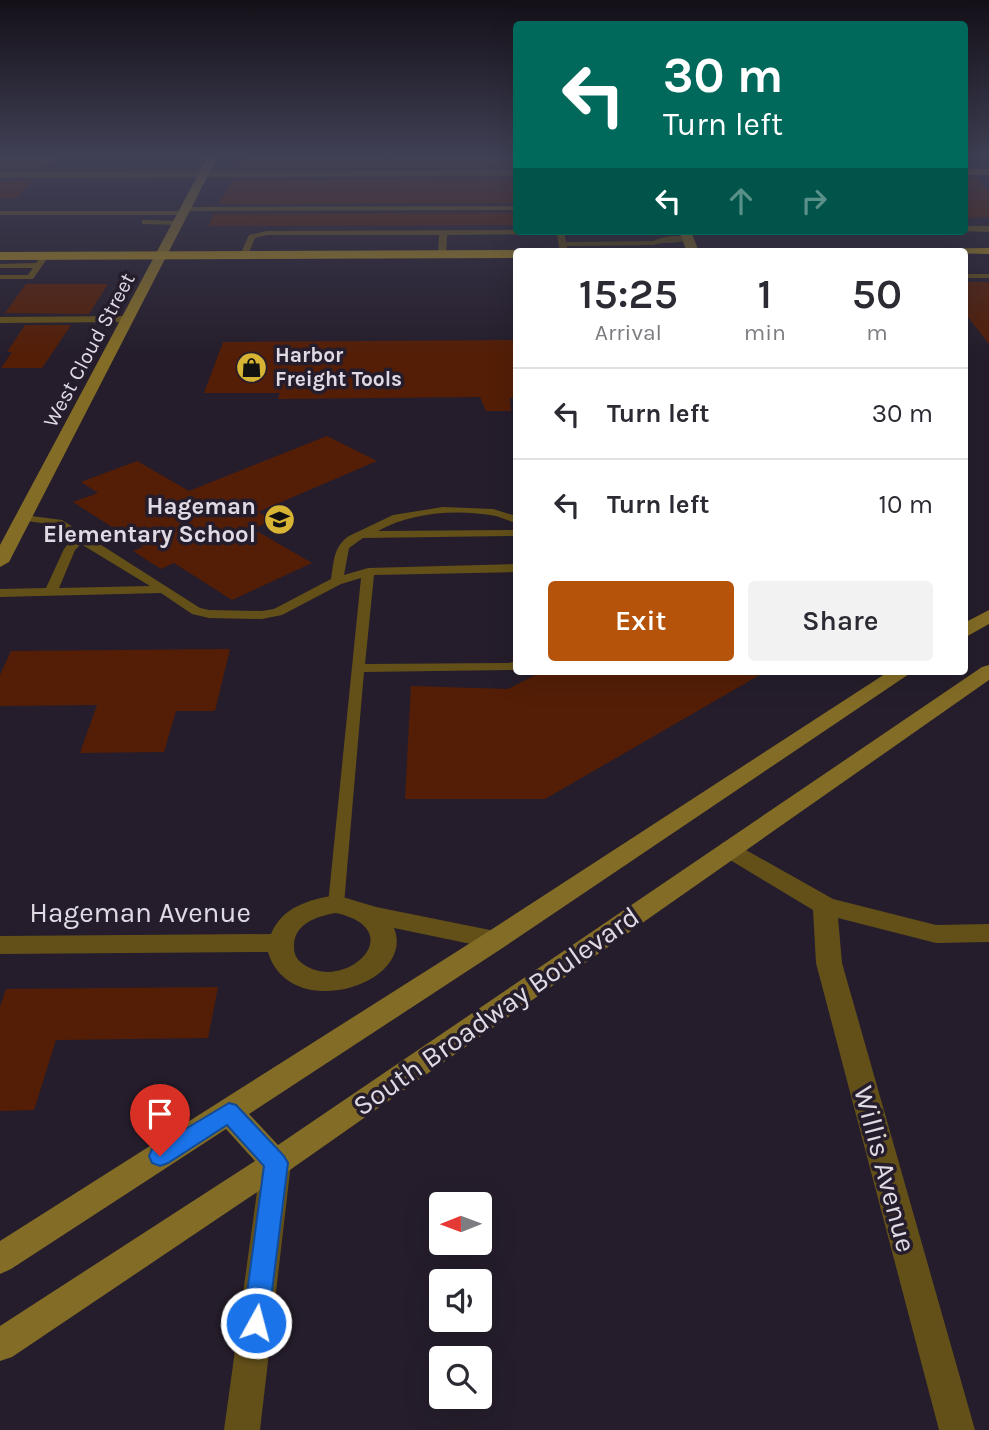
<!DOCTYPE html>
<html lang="en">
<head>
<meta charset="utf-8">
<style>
	body { margin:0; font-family:Karla,sans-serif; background:#f2f2f3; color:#2b2b33; height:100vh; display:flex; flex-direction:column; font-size:26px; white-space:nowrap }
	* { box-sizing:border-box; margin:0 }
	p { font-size:23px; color:#7c7c81 }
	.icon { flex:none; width:38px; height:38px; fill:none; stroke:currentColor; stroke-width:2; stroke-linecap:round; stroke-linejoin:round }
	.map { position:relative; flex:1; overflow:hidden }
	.details { position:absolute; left:513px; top:248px; width:455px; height:427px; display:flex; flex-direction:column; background:#fff; border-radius:7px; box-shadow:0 7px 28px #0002 }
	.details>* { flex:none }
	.banner { position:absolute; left:513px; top:21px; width:455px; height:214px; border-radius:7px; box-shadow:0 7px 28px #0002; background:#00695c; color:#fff; overflow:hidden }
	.needle { width:46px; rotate:269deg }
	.tools { position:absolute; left:429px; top:1192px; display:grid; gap:14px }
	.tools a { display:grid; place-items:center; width:63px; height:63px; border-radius:7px; background:#fff; box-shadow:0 7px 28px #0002; font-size:35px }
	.pin { position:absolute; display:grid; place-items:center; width:60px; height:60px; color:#fff; margin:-72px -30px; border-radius:50% 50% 50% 0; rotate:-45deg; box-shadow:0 0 7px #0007 }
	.pin .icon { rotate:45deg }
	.me { position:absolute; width:77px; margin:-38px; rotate:7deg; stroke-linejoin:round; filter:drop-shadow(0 0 5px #0008) }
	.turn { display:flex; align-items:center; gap:24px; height:147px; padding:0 35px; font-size:32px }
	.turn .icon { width:91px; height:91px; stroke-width:2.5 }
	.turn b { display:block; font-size:49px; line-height:60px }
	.lanes { display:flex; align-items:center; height:66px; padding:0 35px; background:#0003; justify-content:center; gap:35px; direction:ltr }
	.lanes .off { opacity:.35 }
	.eta { display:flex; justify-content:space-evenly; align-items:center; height:119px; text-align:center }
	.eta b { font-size:42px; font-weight:600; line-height:49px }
	.cta { display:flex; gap:14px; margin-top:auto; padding:14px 35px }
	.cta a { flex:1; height:80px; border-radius:7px; background:#b45309; color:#fff; font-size:28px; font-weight:600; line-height:80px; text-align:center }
	.cta a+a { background:#f2f2f3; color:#2b2b33 }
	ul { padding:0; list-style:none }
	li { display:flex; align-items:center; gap:21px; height:91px; padding:0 35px; border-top:2px solid #e1e1e2 }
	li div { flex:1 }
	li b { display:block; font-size:26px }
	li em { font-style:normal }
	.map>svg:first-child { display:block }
	.building { fill:#541e06 }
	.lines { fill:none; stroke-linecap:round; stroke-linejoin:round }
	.lane { fill:#635019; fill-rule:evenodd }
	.street { fill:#635019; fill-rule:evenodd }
	.secondary { fill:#836c26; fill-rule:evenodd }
	.primary { fill:#9e801e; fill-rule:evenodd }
	.route { fill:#1a73e8; stroke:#114b97; stroke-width:2 }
	.labels { text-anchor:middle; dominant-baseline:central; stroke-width:7; stroke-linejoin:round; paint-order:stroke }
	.far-street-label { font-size:21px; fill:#e0dae4; stroke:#251d2b }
	.far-poi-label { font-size:21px; font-weight:bold; fill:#e0dae4; stroke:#251d2b; text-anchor:start }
	.poi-label { font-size:24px; font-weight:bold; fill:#e0dae4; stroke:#251d2b; text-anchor:end }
	.near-street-label { font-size:28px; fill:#e0dae4; stroke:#251d2b }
</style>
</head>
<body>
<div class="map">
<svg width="989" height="1430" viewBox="0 0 989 1430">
	<rect width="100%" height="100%" fill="#251d2b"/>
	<g class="building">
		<polygon points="0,156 55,156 42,169 0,169"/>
		<polygon points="247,156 395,159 396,156 516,158 516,167 238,168"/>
		<polygon points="964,178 975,178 989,191 989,217 964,218"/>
		<polygon points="516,179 516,203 219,204 233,180"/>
		<polygon points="32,180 17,198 0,198 0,181"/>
		<polygon points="516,213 516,225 208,226 214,214"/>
		<polygon points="964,282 989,282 989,344 964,312"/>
		<polygon points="26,284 108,284 89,314 5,313"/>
		<polygon points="25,325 71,325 42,368 1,368 12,352 7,352"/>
		<polygon points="516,340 516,398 510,398 511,411 486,411 480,397 278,399 280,393 204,393 223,342"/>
		<polygon points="327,436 377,461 258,512 273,520 253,529 312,563 232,600 174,563 161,569 133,551 143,547 73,502 98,493 81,482 137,461 189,491"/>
		<polygon points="230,649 215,711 176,711 164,752 80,753 97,705 0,706 0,675 11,651"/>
		<polygon points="541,672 765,672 545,799 405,799 411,686 508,689"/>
		<polygon points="218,987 208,1038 56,1040 34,1110 0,1111 0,1007 6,989"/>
	</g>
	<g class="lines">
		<g class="lane">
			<polygon points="516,206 516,210 185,211 181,209 185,207"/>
			<polygon points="0,211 183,211 187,213 183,215 0,215"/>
			<polygon points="145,220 178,221 182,223 178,225 142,224 142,220"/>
			<path d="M516,230L558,231L564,232L566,242L653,241C664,236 681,234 692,239C682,244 667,241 654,245L567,246L568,252H560L557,235L553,234L447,235L446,255L442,257L438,255L439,235H267L255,238L247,257L240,255L249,235L267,231Z"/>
			<polygon points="42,254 49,256 33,279 0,279 0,275 28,275 33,268 0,268 0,264 36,263"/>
			<rect x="964" y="274" width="25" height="4"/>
			<polygon points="0,317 129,316 133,319 129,322 0,323"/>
			<path d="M443,507L493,509L516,516V523C509,521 503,518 496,516C457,509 412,512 378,531L516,530V536L363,538L349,548L344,575L368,568L516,564V572L374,575L365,664L509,663L516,661V670L364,672L344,904L342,908H330L328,904L361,578L341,584L282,615L262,619L209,618L192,614L161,593L0,597V589L46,588L64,549L73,538L55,525L20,520V516L24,515L62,520L200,608L209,610L262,611L274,609L331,579C334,562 333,547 349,536L393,515ZM81,544L150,586L59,588L75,550Z"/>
		</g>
		<g class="street">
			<polygon points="516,170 516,176 0,178 0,172"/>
			<polygon points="964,226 989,226 989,232 960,231 964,231"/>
			<polygon points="730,841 833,899 936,925 989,924 989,942 936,943 838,918 842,963 975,1430 939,1430 816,963 813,910 722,855 718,849 722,843"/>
			<path d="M336,895L376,907L495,931L504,933L508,940L504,947L495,949L394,928C417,985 289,1024 268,952L0,954V936L271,934C283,906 309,900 336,895ZM336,913C412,930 345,994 303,964C296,959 294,954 294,946C294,923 318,916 336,913Z"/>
			<polygon points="276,1150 287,1154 291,1163 260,1430 224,1430 261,1163 265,1154"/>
		</g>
		<g class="secondary">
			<polygon points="208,156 218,156 9,562 0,567 0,545"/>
			<rect x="964" y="169" width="25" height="6"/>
			<polygon points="679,231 691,231 699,252 687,252"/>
			<polygon points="989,610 989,624 964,638 964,623"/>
			<polygon points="989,665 989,680 287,1172 12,1357 0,1361 0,1326 255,1161 226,1129 11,1269 0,1274 0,1241 486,933 888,672 912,672 504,947 249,1114 278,1145 982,667"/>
		</g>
		<g class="primary">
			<polygon points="989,248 989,254 905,252 911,249"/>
			<polygon points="0,252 516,250 520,252 516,252 516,258 0,260"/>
		</g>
	</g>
	<linearGradient id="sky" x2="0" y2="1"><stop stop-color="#141018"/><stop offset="0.44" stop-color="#404055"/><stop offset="1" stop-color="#404055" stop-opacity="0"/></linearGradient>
	<rect width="989" height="356" fill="url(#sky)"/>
	<polygon class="route" points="229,1103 236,1105 284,1156 288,1163 268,1323 264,1332 256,1335 247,1332 243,1323 264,1166 227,1125 168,1163 160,1166 152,1163 149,1156 152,1149"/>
	<defs>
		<symbol id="shop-disc" viewBox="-11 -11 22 22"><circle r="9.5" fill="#d8b434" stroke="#251d2b"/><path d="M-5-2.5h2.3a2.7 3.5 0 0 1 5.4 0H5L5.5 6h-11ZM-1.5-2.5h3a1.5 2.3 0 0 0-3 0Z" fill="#111"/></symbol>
		<symbol id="school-disc" viewBox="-11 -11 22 22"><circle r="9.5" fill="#d8b434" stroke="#251d2b"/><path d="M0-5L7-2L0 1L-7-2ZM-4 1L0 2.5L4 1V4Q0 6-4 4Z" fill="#111"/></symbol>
	</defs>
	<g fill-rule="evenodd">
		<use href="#shop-disc" x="234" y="350" width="35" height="35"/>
		<use href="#school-disc" x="262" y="502" width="35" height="35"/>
	</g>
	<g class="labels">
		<g class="far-street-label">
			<text transform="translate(89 350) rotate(-62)">West Cloud Street</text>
		</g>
		<g class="far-poi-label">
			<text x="275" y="355">Harbor<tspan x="275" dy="24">Freight Tools</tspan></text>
		</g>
		<g class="poi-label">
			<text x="256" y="506">Hageman<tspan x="256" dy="28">Elementary School</tspan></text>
		</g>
		<g class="near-street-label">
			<text x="140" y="912">Hageman Avenue</text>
			<text transform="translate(496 1011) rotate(-35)">South Broadway Boulevard</text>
			<text transform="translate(885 1169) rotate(75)">Willis Avenue</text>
		</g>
	</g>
</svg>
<div class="tools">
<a><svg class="needle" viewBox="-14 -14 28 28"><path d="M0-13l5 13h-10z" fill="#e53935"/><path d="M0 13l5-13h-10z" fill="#7c7c81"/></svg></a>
<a><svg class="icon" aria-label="sound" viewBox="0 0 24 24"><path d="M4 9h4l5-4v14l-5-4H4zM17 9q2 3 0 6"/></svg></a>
<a><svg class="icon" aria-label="search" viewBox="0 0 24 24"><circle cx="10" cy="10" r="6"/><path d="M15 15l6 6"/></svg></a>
</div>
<div class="pin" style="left:160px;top:1156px;background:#d93025"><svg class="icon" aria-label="arrive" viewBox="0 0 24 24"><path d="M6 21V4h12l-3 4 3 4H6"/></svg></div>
<svg class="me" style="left:256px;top:1323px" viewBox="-20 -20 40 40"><circle r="17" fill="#1a73e8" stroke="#fff" stroke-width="3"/><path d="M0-11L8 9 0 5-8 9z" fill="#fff"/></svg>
<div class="banner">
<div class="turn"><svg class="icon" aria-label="left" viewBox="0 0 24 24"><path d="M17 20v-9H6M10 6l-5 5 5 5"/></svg><div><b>30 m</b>Turn left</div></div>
<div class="lanes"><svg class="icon" aria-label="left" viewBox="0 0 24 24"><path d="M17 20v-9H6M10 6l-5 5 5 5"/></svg><svg class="icon off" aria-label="ahead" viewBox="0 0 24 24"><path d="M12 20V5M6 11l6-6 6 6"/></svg><svg class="icon off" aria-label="right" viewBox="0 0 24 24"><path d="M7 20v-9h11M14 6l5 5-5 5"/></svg></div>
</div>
<section class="details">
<div class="eta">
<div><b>15:25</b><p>Arrival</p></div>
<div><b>1</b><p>min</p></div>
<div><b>50</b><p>m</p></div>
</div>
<ul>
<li><svg class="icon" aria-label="left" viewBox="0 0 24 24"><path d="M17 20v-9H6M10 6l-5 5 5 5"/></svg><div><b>Turn left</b></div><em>30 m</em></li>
<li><svg class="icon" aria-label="left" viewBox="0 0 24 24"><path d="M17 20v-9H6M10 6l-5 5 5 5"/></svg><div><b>Turn left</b></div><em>10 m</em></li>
</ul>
<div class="cta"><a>Exit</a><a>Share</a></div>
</section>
</div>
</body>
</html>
